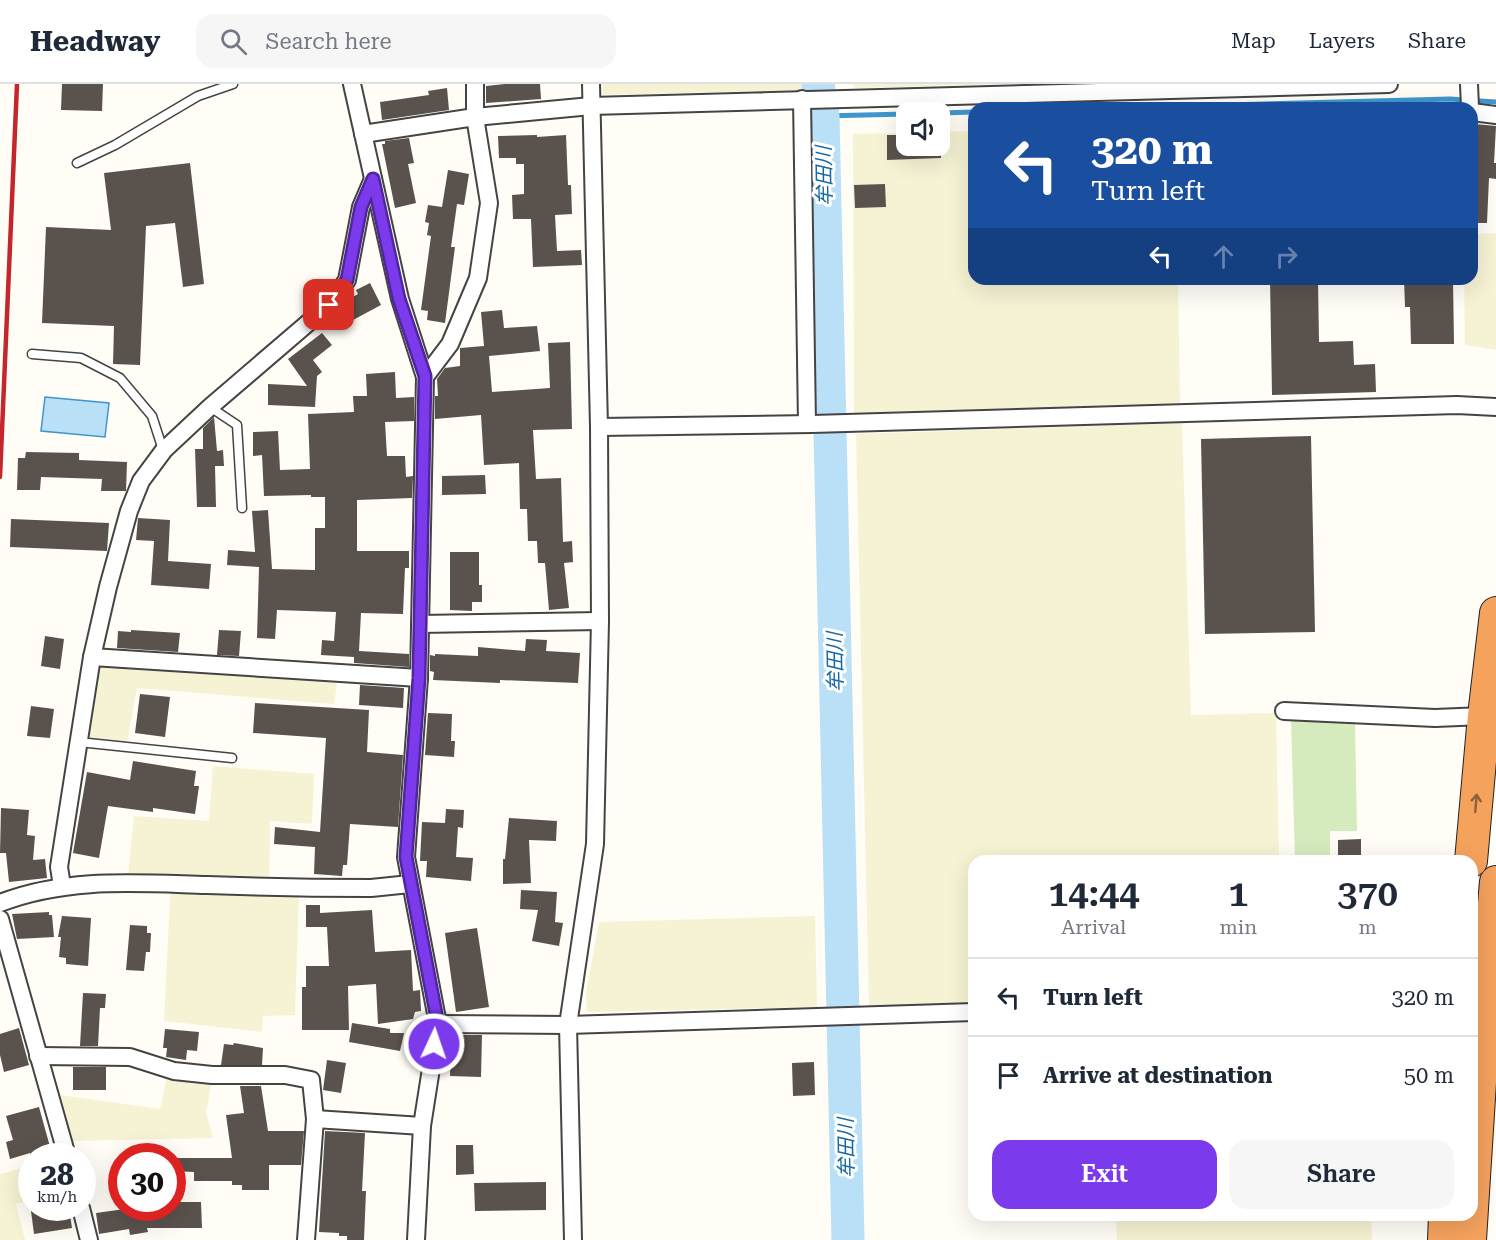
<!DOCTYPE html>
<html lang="en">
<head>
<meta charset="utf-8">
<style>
	body { margin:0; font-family:"Roboto Serif","Noto Sans JP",serif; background:#f6f6f7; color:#1f2937; height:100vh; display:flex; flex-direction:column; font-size:22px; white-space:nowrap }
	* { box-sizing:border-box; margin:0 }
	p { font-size:20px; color:#747a83 }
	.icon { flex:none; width:33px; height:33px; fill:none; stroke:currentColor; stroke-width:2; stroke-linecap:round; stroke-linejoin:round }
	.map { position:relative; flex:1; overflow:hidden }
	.drawer { position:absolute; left:968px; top:771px; width:510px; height:366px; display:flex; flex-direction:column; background:#fff; border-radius:18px; box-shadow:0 6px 24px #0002 }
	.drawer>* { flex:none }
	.banner { position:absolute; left:968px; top:18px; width:510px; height:183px; border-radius:18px; box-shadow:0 6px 24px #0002; background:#1a4fa0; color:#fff; overflow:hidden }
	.fabs { position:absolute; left:896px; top:18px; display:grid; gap:12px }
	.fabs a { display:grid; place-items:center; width:54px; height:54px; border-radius:12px; background:#fff; box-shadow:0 6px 24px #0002; font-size:30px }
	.speed { position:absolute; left:18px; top:1059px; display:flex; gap:12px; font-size:30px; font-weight:700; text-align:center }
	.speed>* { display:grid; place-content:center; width:78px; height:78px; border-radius:50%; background:#fff; box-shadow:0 6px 24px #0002; line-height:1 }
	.speed small { font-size:15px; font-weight:400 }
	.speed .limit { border:9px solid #d22; background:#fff; color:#111 }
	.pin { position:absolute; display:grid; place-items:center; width:51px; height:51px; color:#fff; margin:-26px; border-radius:12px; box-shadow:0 3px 9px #0006 }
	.me { position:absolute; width:66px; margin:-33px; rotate:3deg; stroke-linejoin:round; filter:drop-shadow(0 0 4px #0008) }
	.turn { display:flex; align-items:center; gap:21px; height:126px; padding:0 24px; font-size:27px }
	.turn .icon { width:78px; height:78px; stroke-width:2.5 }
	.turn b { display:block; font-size:42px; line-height:51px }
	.lanes { display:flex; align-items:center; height:57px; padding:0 24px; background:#0003; justify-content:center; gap:30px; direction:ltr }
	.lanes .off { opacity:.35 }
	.eta { display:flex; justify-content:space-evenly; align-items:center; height:102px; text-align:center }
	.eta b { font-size:36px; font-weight:600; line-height:42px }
	.button { display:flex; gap:12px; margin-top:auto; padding:12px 24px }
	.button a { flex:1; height:69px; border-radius:18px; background:#7c3aed; color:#fff; font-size:24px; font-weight:600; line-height:69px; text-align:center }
	.button a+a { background:#f6f6f7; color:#1f2937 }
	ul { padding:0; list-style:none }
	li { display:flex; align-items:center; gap:18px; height:78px; padding:0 24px; border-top:2px solid #e0e1e3 }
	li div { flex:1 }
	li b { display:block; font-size:22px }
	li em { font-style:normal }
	header { display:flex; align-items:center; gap:36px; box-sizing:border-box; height:84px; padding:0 30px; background:#fff; border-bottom:2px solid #e0e1e3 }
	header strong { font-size:28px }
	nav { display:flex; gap:33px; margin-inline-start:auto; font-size:21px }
	.search { width:420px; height:54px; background:#f6f6f7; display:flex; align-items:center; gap:15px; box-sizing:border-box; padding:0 21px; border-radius:18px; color:#747a83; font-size:22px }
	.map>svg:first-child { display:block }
	.farmland { fill:#f6f3d4 }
	.green { fill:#d5ebbd }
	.water { fill:#b9e0f7; stroke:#3f96cf; stroke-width:1.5 }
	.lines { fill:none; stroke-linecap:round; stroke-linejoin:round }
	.stream { stroke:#3f96cf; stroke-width:5 }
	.river { stroke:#b9e0f7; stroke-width:33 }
	.building { fill:#5a524d }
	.lane-casing { stroke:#444; stroke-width:11 }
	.street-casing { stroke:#444; stroke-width:20 }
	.highway-casing { stroke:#222; stroke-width:34 }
	.lane { stroke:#fff; stroke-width:8 }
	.street { stroke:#fff; stroke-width:16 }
	.highway { stroke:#f5a25d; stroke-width:32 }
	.rail { stroke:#c4262e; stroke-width:4.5 }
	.oneway { stroke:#8e613b }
	.route-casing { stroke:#51269a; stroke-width:15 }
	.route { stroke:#7c3aed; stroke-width:10 }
	.labels { text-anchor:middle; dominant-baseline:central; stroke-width:6; stroke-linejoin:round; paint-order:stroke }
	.water-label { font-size:20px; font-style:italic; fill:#1768a6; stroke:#fff }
</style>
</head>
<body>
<header>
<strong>Headway</strong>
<div class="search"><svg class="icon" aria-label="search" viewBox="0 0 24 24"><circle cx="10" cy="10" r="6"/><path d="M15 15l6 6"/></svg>Search here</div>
<nav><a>Map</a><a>Layers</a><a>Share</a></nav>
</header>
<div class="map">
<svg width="1496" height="1156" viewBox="0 0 1496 1156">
	<rect width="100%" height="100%" fill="#fffdf5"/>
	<g class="farmland">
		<polygon points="603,0 803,0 805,6 603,11"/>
		<polygon points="853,0 1012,0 855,4"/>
		<polygon points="973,47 974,195 1178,195 1180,321 854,330 853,50 906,49 906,62 939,62 939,48"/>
		<polygon points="1496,149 1496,266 1465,261 1464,195 1472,195 1472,150"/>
		<polygon points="1182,339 1191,631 1276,629 1279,777 974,777 973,919 869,922 856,350"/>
		<polygon points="98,574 338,593 334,620 137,604 127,658 84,652"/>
		<polygon points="213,682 314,690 312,740 270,737 269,809 299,811 295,931 263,932 262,948 164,937 171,793 128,793 134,732 209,737"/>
		<polygon points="815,832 817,923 587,928 586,909 599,838"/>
		<polygon points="167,993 212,997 206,1028 213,1054 71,1057 60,1011 160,1025"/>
		<polygon points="26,1083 31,1104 31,1116 16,1120 25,1156 0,1156 0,1090"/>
		<polygon points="1116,1131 1371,1131 1372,1156 1117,1156"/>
	</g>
	<polygon class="green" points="1291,635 1355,637 1357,747 1330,747 1330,777 1295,777"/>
	<polygon class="water" points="45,313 109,319 105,353 41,347"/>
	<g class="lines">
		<g class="stream">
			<polyline points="1116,24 1450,15 1496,18"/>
			<polyline points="939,29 974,28"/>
			<polyline points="823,32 906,30"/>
		</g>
		<polyline class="river" points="818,0 823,32 848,1156"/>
	</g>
	<g class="building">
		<polygon points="62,0 103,0 102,27 61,26"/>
		<polygon points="505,0 540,0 541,15 486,19 486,2"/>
		<polygon points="447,4 449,26 382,36 380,18 429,11 428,7"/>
		<polygon points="1475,40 1496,42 1494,79 1496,79 1496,95 1489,94 1487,139 1472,139 1476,68 1472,68"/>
		<polygon points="537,51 537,53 566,51 568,101 571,101 572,130 555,131 557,167 581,166 582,181 533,183 531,135 513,135 512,111 524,110 524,80 516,80 516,74 499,74 498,52"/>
		<polygon points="887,51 906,51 906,62 941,62 941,74 887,76"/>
		<polygon points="409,54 414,79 408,80 416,119 395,124 382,60 385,60 385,57"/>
		<polygon points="190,79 204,200 183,203 175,139 146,142 140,281 113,280 114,242 42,239 46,143 111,146 104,89"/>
		<polygon points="448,86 469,90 464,121 457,120 451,163 455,163 445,239 427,236 428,227 421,226 431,152 427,151 429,139 425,138 428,121 442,123"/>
		<polygon points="885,100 886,123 855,124 854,101"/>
		<polygon points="1270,195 1318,195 1319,258 1353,257 1354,281 1375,280 1376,308 1272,311"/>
		<polygon points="1404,195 1453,195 1454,260 1411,260 1410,223 1405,223"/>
		<polygon points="370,199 381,221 353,236 344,218 358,210 356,206"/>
		<polygon points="502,226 504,244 537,242 540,267 489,272 492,308 550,304 548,259 570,258 572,345 533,346 536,395 561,394 563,458 572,457 573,478 564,479 569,524 549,526 545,479 538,479 537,457 528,457 527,425 520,425 519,379 484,381 481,331 435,335 435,312 438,312 437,295 445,284 460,282 460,264 484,262 481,228"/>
		<polygon points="322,249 332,261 313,276 322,288 317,292 315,323 268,321 268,300 307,302 288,275"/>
		<polygon points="395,288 396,314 414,313 414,337 385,338 387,372 405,372 406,393 413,392 412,414 357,416 357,467 409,467 409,484 405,484 403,530 361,529 359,567 409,570 409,583 354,579 354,573 321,571 322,556 334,557 336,528 277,526 275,555 257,554 259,483 227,481 228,466 255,468 252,427 268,426 272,485 315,486 315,444 325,444 325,413 311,413 311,411 264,412 262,371 253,372 253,348 278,347 280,386 310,385 308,330 354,328 353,312 367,312 366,290"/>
		<polygon points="214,333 217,367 223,366 224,382 215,382 216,423 197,423 195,365 203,365 203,344"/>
		<polygon points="1311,352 1315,548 1205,550 1201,355"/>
		<polygon points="26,368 79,369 79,376 127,378 126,407 101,407 102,395 41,393 40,406 17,406 18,374 25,374"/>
		<polygon points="485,391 486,410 442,411 442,392"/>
		<polygon points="138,434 170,436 168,477 211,480 209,505 151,501 154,457 136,456"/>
		<polygon points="11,435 109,439 107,467 10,463"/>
		<polygon points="450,468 479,468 479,501 482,501 482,518 472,518 472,527 450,526"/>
		<polygon points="131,546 180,549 178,568 117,564 118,547 131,548"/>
		<polygon points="219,546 241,547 239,572 217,571"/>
		<polygon points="45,552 64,555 60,585 41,582"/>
		<polygon points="526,555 547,556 546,567 580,569 578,599 500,596 500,599 433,596 434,588 430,587 430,571 435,572 435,570 478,572 478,563 525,567"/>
		<polygon points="360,601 404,604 403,624 359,621"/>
		<polygon points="140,610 170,613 165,653 135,649"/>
		<polygon points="255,619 369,626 367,668 403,671 398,743 350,740 347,781 343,781 342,792 314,790 315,763 274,760 275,743 320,748 326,654 253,649"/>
		<polygon points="31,622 54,625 50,654 27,652"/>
		<polygon points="428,629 452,630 451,657 455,657 454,673 425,671"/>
		<polygon points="133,677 196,687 194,702 199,702 195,730 153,724 153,728 108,722 99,774 73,769 87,688 130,696"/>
		<polygon points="1,724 29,726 27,751 35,752 33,776 45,775 47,794 9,798 6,769 0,769"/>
		<polygon points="446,725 464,726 463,744 458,743 456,773 473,774 471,797 426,793 427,777 420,777 422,738 445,739"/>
		<polygon points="509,734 557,737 556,757 529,756 531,799 503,800 503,775 505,775"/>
		<polygon points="1361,755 1361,777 1338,777 1338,756"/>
		<polygon points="521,806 557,808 555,838 563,839 559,862 532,857 538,826 520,825"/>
		<polygon points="306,821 320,821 320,829 372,826 375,868 411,866 413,907 420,906 421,927 415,928 413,935 378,940 376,900 348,902 349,946 302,946 302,903 306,903 306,882 329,882 327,843 306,843"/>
		<polygon points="49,828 49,831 52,831 54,853 17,855 12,830"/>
		<polygon points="62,832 91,834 88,882 66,880 66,874 59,873 61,853 58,853"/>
		<polygon points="130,841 147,842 147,849 151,849 150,868 146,868 144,887 126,886"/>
		<polygon points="477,844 489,923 456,928 445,849"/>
		<polygon points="83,909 106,910 105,924 100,924 98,962 80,962"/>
		<polygon points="352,939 390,945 390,949 404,949 400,967 349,958"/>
		<polygon points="19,944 29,981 4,988 0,971 0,950"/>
		<polygon points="165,945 199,948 197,967 187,966 186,976 166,973 167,964 163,964"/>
		<polygon points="451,951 482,951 481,993 450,992"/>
		<polygon points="234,959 263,964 262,981 221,981 224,960 233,961"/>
		<polygon points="327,976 346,979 341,1009 323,1006"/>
		<polygon points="814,978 815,1011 793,1012 792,979"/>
		<rect x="73" y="983" width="33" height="23"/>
		<polygon points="240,1002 261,1002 268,1047 304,1047 301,1081 269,1081 269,1106 242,1106 242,1101 232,1101 232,1097 194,1097 194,1088 172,1087 172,1074 232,1074 226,1031 244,1029"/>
		<polygon points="39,1023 52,1070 32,1072 31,1076 30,1069 10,1075 6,1058 13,1056 6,1032"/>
		<polygon points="325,1047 365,1049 362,1107 366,1107 364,1156 347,1156 347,1152 339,1152 339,1149 319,1148"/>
		<polygon points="456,1061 473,1061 474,1090 456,1091"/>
		<polygon points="546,1098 546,1126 475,1127 474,1099"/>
		<polygon points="172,1118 201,1118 202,1144 147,1144 148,1148 130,1151 129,1145 99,1150 96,1129 132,1124 172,1124"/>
		<polygon points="53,1124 69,1124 72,1144 34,1150 31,1127"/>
	</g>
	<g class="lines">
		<defs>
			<g id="lane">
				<polyline points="77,79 115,61 198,12 233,0"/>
				<polyline points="32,270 81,274 120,294 152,332 163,366"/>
				<polyline points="210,323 237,341 242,424"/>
				<polyline points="79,658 232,674"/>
			</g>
			<g id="street">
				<polyline points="352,0 400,215 425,293 419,594 406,773 438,940 422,1042 416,1156"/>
				<polyline points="1469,0 1470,24"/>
				<polyline points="802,15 807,340"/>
				<polyline points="1472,28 1496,31"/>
				<polyline points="363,50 475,33 591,22 1389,0"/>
				<polyline points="425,293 450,260 478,194 489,119 475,33 475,0"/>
				<polyline points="599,343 812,340 1457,321 1496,323"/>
				<polyline points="420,540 600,537"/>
				<polyline points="92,573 419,594"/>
				<polyline points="1284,627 1435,634 1484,632"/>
				<polyline points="62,802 59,783 92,573 108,503 129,427 141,397 164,366 210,323 329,221 347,196 361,123 373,95"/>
				<path d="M0,819C67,793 136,799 207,801C262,803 316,804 371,804L410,800"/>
				<polyline points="0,835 67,1072"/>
				<polyline points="438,940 568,941 974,928"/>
				<polyline points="38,972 130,973 174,987 212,991 285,991 311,996 315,1035 306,1156"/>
				<polyline points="315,1035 422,1042"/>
				<polyline points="81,1124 89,1156"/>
				<polyline points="573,1156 568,941 595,760 600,537 599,343 591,0"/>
			</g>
			<g id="highway">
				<polyline points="1471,777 1484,632 1496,529"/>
				<polyline points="1444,1156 1445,1131"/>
				<polyline points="1470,1156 1485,919 1496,798"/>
			</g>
		</defs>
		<use href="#lane" class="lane-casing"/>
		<use href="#street" class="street-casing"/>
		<use href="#highway" class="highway-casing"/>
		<use href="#lane" class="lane"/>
		<use href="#street" class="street"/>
		<use href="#highway" class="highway"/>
		<polyline class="rail" points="0,393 17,0"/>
	</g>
	<defs><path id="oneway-shaft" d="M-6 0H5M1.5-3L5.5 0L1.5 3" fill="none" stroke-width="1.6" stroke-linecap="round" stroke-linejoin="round" transform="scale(1.5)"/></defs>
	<use class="oneway" href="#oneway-shaft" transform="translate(1476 719) rotate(-85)"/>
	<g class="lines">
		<defs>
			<polyline id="route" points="329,221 347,196 361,123 373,95 399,215 425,292 419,594 406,773 438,940 434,960"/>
		</defs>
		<use href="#route" class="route-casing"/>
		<use href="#route" class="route"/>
	</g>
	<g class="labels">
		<g class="water-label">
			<text transform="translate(824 92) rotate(-91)">牟田川</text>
			<text transform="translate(835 578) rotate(-91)">牟田川</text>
			<text transform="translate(846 1064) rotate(-91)">牟田川</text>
		</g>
	</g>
</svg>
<div class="fabs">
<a><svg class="icon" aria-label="sound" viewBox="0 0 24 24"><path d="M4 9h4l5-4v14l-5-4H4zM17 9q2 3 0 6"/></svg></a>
</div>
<div class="speed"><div>28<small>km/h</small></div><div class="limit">30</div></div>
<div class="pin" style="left:329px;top:221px;background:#d93025"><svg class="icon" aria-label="arrive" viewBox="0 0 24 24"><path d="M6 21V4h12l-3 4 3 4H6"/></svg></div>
<svg class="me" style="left:434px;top:960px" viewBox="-20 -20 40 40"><circle r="17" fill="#7c3aed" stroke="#fff" stroke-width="3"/><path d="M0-11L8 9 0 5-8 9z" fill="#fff"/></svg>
<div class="banner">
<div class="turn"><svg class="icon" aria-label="left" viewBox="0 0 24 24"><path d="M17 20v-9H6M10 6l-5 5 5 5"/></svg><div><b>320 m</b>Turn left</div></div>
<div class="lanes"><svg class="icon" aria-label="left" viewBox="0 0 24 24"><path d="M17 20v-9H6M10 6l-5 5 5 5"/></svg><svg class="icon off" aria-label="ahead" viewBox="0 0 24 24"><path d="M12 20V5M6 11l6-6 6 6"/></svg><svg class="icon off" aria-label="right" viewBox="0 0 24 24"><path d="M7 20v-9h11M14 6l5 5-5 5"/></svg></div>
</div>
<section class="drawer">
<div class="eta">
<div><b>14:44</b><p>Arrival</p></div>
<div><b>1</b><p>min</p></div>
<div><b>370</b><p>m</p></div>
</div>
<ul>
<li><svg class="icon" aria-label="left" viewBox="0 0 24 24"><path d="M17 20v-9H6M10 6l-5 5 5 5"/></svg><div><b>Turn left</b></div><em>320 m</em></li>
<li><svg class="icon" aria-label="arrive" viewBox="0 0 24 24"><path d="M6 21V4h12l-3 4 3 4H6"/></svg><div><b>Arrive at destination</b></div><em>50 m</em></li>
</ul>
<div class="button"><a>Exit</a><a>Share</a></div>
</section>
</div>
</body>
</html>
